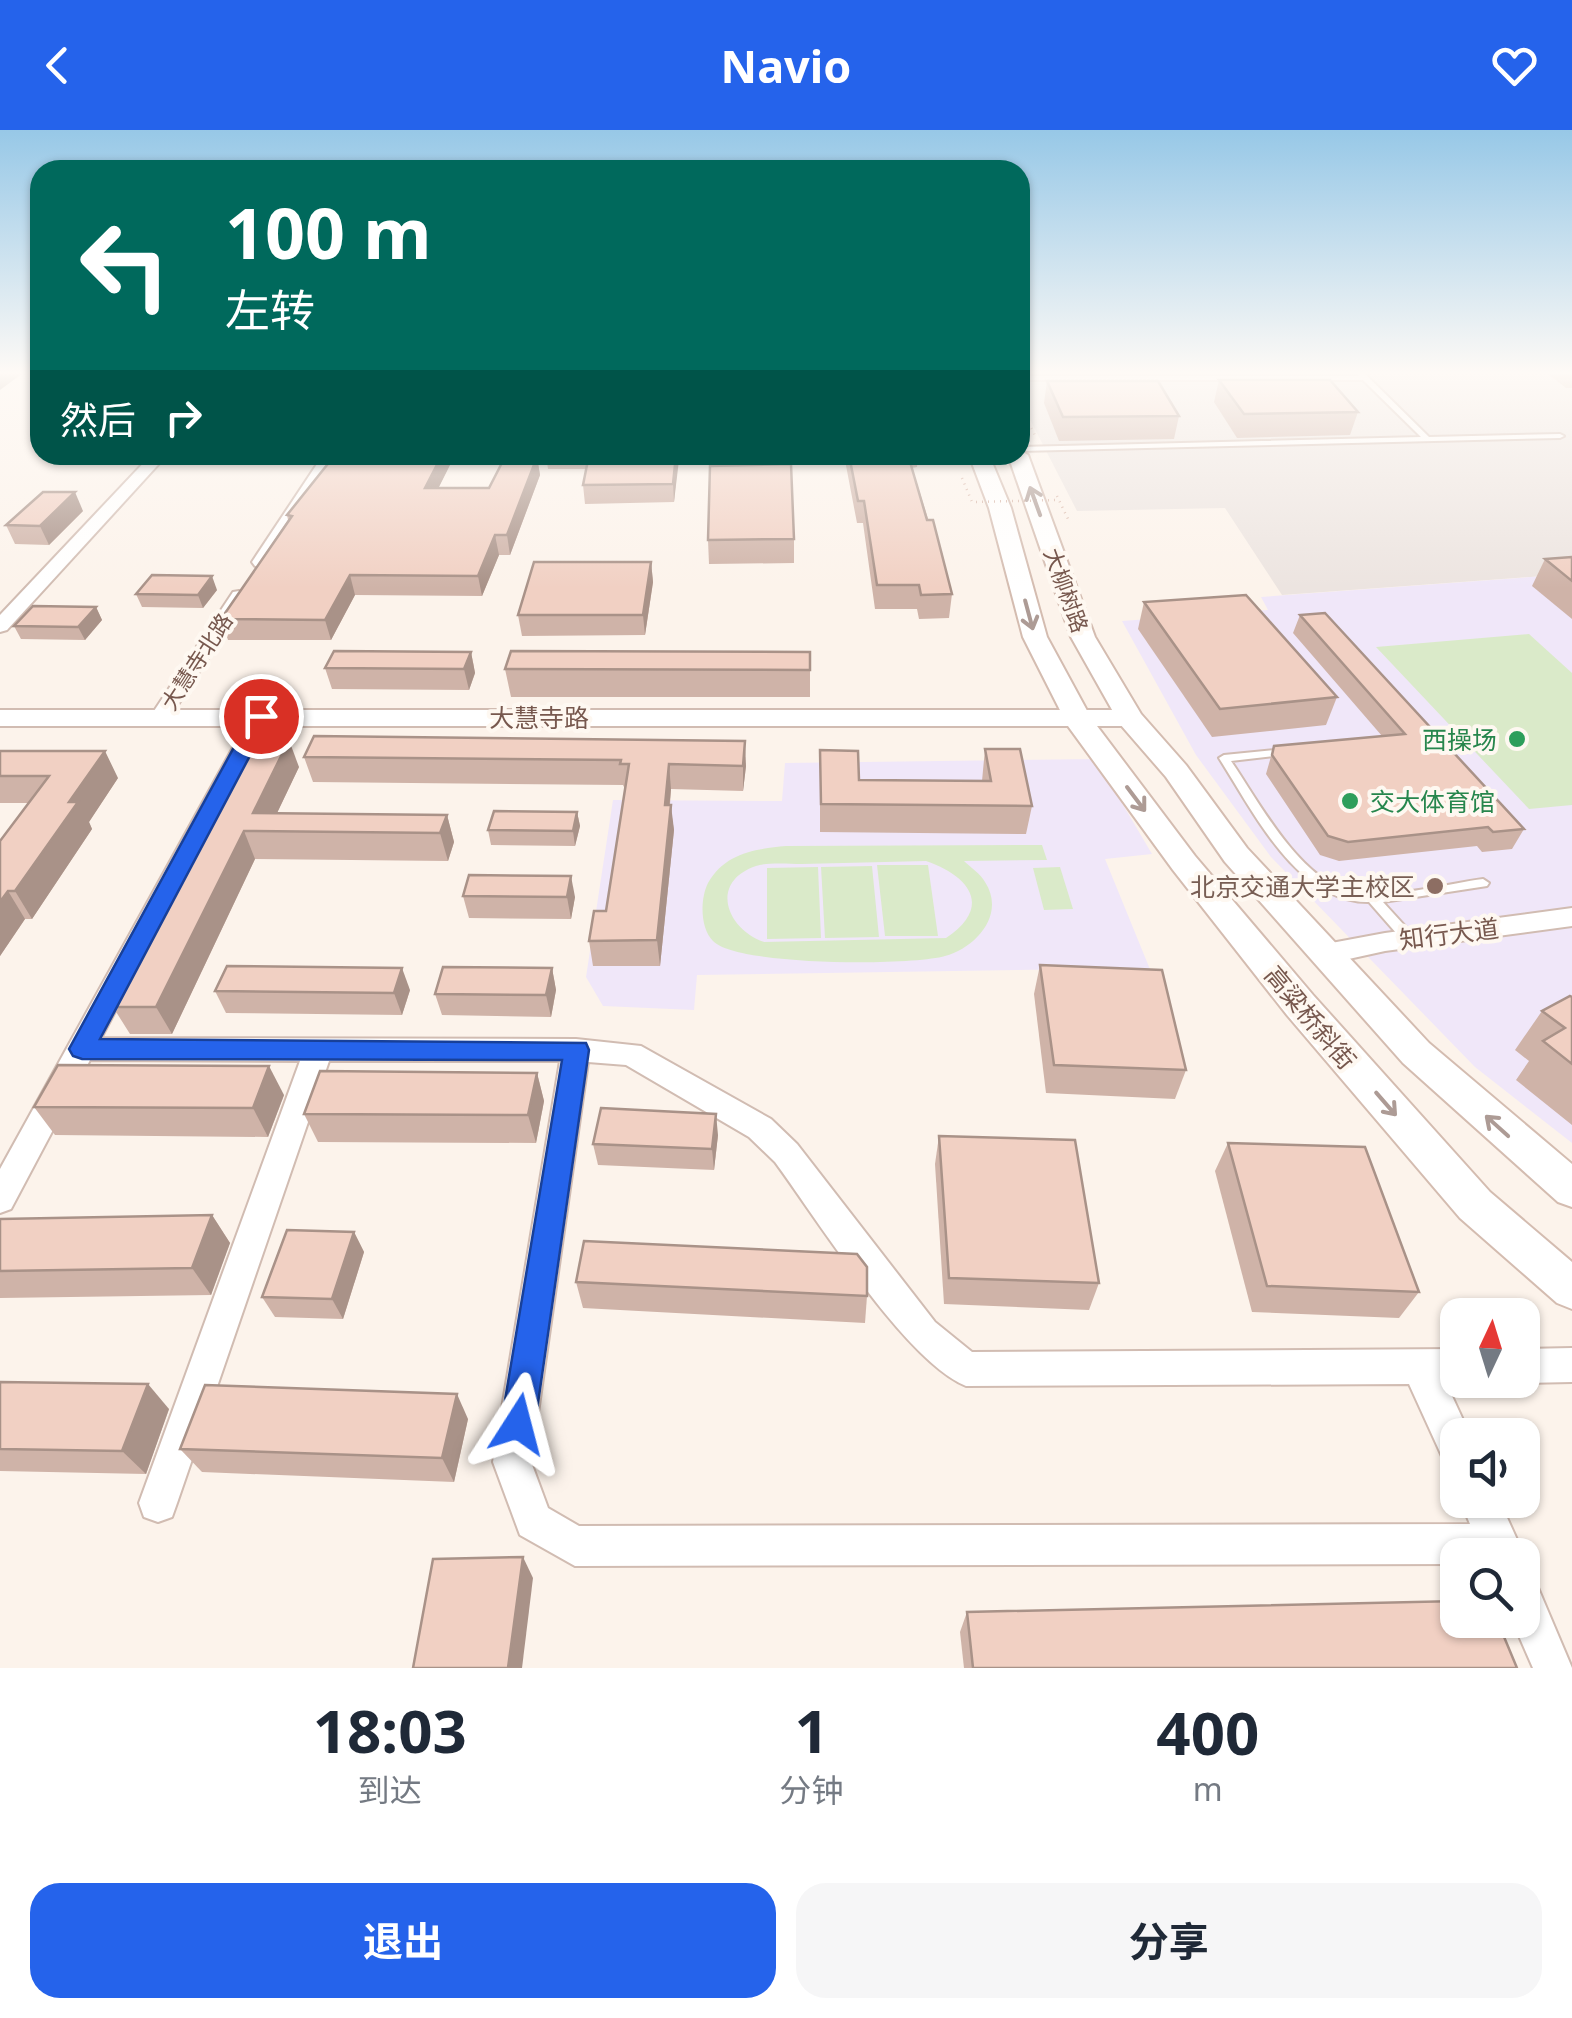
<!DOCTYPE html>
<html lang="zh">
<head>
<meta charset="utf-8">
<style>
	body { margin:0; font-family:"Noto Sans","Noto Sans SC",sans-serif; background:#f6f6f7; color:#1f2937; height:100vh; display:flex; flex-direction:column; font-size:38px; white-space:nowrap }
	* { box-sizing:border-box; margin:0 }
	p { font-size:32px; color:#747a83 }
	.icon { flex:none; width:55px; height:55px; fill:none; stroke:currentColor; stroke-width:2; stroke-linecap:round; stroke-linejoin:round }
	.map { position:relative; height:1538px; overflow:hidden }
	.sheet { display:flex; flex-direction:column; background:#fff; flex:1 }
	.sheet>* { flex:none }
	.hud { position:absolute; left:30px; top:30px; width:1000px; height:305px; border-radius:30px; box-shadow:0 2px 8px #0004; background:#00695c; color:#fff; overflow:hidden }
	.needle { width:65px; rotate:4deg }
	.fabs { position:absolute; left:1440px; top:1168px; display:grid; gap:20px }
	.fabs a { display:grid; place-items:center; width:100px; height:100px; border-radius:20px; background:#fff; box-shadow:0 2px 8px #0004; font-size:50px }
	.pin { position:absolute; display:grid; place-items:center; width:85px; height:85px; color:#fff; margin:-42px; border:5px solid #fff; border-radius:50%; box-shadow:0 2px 10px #0007 }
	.me { position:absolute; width:110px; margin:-55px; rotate:9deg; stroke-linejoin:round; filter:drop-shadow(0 0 8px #0008) }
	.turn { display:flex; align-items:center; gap:35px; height:210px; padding:0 30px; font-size:45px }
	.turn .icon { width:130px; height:130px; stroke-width:2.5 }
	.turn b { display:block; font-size:70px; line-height:85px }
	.then { display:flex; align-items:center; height:95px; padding:0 30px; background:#0003; gap:20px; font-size:38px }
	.eta { display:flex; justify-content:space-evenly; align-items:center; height:170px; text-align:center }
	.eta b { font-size:60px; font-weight:700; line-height:70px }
	.action { display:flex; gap:20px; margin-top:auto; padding:20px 30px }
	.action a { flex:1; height:115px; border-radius:30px; background:#2563eb; color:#fff; font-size:40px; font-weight:700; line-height:115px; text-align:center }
	.action a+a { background:#f6f6f7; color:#1f2937 }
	header { display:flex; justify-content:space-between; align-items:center; height:130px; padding:0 30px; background:#2563eb; color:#fff; font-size:45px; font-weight:700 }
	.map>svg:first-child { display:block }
	.industrial { fill:#ece4e0 }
	.education { fill:#f0e7f9 }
	.green { fill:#daeac9; fill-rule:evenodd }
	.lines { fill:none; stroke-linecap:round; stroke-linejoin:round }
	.service-casing { stroke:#d1bcb2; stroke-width:4 }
	.minor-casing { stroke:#d1bcb2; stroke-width:4 }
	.tertiary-casing { stroke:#d1bcb2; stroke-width:4 }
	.secondary-casing { stroke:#d4bcb0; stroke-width:4 }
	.path { stroke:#d6b3a5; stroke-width:2.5; stroke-dasharray:1 5; stroke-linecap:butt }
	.service { fill:#fff; fill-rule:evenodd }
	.minor { fill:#fff; fill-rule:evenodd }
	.tertiary { fill:#fff; fill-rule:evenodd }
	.secondary { fill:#fff; fill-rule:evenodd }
	.path-bridge { stroke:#d6b3a5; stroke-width:2.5; stroke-dasharray:1 5; stroke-linecap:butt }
	.wall { fill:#cfb3a8 }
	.shaded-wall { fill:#a99288 }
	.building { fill:#f1d0c3; stroke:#a99288; stroke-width:2.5 }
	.oneway { stroke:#ad9b95 }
	.route { fill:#2563eb; stroke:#184099; stroke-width:2.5 }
	.leisure-dot { fill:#2e9e5b; stroke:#fef8f1; stroke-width:4 }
	.education-dot { fill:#8d6e63; stroke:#fef8f1; stroke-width:4 }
	.labels { text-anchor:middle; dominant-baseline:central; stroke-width:8; stroke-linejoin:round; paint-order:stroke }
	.far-street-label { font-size:22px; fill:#77584e; stroke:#fef8f1 }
	.street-label { font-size:25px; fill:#77584e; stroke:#fef8f1 }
	.leisure-label { font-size:25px; fill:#27864d; stroke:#fef8f1; text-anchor:end }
	.education-label { font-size:25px; fill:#785e54; stroke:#fef8f1; text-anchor:end }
</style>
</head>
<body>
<header><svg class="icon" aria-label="back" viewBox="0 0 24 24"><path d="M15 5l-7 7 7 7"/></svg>Navio<svg class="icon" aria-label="heart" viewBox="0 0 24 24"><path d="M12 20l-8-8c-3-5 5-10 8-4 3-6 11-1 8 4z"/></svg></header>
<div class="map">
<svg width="1572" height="1538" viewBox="0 0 1572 1538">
	<rect width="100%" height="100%" fill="#fcf3eb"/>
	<polygon class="industrial" points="1020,243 1572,243 1572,444 1282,465 1225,378 1077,381 1020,270"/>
	<g class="education">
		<polygon points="1572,444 1572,1013 1475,937 1271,727 1196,625 1122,491 1268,480 1261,467"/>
		<polygon points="1096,629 1152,724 1105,729 1156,854 1086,839 697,845 694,880 603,876 586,847 613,670 782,671 785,633"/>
	</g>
	<g class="green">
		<polygon points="1529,504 1572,543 1572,675 1529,679 1376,517"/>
		<path d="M1042,715L1047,730L964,731C970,737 980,743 985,752C1006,784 976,818 945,826C911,836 736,836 713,811C700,798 700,769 708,753C725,723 755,719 786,716ZM926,731C970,746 993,777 946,808L764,812C726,799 709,752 756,736C769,732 788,734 802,734C843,733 885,732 926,731Z"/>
		<polygon points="877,735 928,735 938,806 885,806"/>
		<polygon points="872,736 879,807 825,808 821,737"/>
		<polygon points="818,737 821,808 767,809 767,738"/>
		<polygon points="1060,737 1073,779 1044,780 1033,738"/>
	</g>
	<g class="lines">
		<defs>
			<g id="service">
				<polygon points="1357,243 1364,243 1429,307 1560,304 1564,306 1560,308 1020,321 1020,317 1421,307 1363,250 1020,250 1020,246 1359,246"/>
				<path d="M1286,619L1290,620L1291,622L1290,624L1231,631C1260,673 1302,756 1358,763C1396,768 1445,754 1483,749L1489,753L1487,756L1383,772L1414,806L1415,809L1414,812H1404L1369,772C1297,773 1253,681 1219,628L1224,625Z"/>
			</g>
			<g id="minor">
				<polygon points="151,325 167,325 7,500 0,502 0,485"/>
				<polygon points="323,325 339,325 267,436 255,436 252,432"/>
				<polygon points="239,461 248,466 170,587 167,591 153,591 150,587 233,462"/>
				<path d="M261,579L271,585L101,908L576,909L641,916L771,989L797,1014L935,1192L972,1222L1458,1219V1250H1466L1446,1253L1470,1305H1458V1338L1445,1333L1409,1254L966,1256C906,1232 817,1089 775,1032L749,1007L626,935L588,932L531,1332L548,1378L579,1396L1470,1394L1460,1370H1499L1524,1425L1522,1428V1425H1458V1434L575,1436L520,1405L493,1332L560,931H329L177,1373L172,1387L158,1392L144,1387L139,1373L300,931L90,930L11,1079L0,1083V1039L251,585Z"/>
				<polygon points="1572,778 1572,796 1385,821 1326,834 1317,831 1313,824 1317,817 1326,814 1385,803"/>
				<polygon points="1572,1218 1572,1252 1522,1253 1514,1250 1522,1250 1522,1219"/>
				<polygon points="1522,1447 1536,1453 1572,1538 1533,1538 1512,1490 1522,1490"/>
			</g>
			<polygon id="tertiary" points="0,580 1130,580 1143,588 1130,596 0,596"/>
			<g id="secondary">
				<polygon points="1020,320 1028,325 1095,507 1141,584 1186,635 1247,718 1429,913 1572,1034 1572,1077 1558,1072 1403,933 1225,732 1166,647 1120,594 1071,507 1008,325 1020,325"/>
				<polygon points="969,325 989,325 1011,378 1047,507 1091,588 1195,726 1313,865 1490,1062 1572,1132 1572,1179 1557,1173 1460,1088 1287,885 1173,740 1068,596 1023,507 989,378"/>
			</g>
		</defs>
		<use href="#service" class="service-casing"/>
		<use href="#minor" class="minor-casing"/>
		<use href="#tertiary" class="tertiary-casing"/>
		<use href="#secondary" class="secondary-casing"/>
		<g class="path">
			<polyline points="1020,277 1036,307"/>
			<polyline points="1057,366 1068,389"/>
		</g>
		<use href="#service" class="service"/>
		<use href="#minor" class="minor"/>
		<use href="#tertiary" class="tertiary"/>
		<use href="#secondary" class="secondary"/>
		<polyline class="path-bridge" points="962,348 972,372 1058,370"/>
	</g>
	<g class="wall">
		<polygon points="1547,243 1572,243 1572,258 1566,258"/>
		<polygon points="1219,250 1358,282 1350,305 1237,308 1214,272"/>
		<polygon points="1047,251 1179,286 1174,309 1059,311 1044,273"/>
		<polygon points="455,325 438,358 489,358 537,327 540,345 510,425 499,425 482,466 355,465 331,510 228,510 221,489 288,390 287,385"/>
		<polygon points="546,325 678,325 674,372 585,374 583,355 586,339 548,339"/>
		<polygon points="844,325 918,325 917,337 912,338 952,464 949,488 919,489 917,479 875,479 863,393 857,393"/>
		<polygon points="83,381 49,415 15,414 6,395"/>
		<polygon points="794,409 794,433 709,434 708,410"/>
		<polygon points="1572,427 1572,489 1532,456 1545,429"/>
		<polygon points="651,432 653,452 645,505 522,506 518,485"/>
		<polygon points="217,460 203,478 142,477 136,464"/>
		<polygon points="1144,472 1337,567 1326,595 1212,607 1138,499"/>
		<polygon points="96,477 102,490 85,510 21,509 14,496"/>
		<polygon points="1300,485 1524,699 1512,719 1482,722 1477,716 1339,731 1320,725 1266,644 1274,616 1382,606 1293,503"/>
		<polygon points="471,522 475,543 469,560 332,559 325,538"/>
		<polygon points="810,522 810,567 511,567 505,539"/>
		<polygon points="314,606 746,636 743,661 671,659 670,675 674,700 660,836 593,836 589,811 606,781 625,659 623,655 313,652 304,627"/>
		<polygon points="255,610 299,637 277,683 447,685 454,712 448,731 255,729 172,904 130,904 113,877"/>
		<polygon points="985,619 1032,676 1026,704 820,702 820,620 859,650 982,651"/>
		<polygon points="0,621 118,648 89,692 92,699 32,789 25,789 0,826 0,711 29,673 0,673"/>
		<polygon points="577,682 580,696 575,716 491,715 488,700"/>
		<polygon points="463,766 575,767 571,789 469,788"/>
		<polygon points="1040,835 1186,940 1175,969 1046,963 1034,864"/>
		<polygon points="552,838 556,860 551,887 442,885 435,864"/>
		<polygon points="410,860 402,885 226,883 215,861"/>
		<polygon points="1572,867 1572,995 1516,950 1529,931 1515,920 1542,881"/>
		<polygon points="537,943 544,971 536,1013 318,1012 304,984"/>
		<polygon points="284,965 268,1007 55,1005 34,977"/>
		<polygon points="718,1005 714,1040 598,1035 593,1014"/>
		<polygon points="939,1006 1099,1153 1089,1180 944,1174 935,1034"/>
		<polygon points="1228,1013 1419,1162 1399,1188 1252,1182 1215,1041"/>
		<polygon points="212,1085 230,1113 211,1165 0,1168 0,1089"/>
		<polygon points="354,1102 364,1122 343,1189 275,1187 262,1167"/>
		<polygon points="576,1152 867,1166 865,1193 583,1178"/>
		<polygon points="0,1252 169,1279 146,1344 0,1341"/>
		<polygon points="468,1289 454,1352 202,1342 180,1319"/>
		<polygon points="967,1482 1517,1538 964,1538 960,1502"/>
	</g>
	<g class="shaded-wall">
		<polygon points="0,243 23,243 0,260"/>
		<polygon points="442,325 455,325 429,377 425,358"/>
		<polygon points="676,325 678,325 679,330 674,372 673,354"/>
		<polygon points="537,327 540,345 510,425 507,405"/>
		<polygon points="75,362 83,381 49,415 40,396"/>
		<polygon points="495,405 499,425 482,466 478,446"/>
		<polygon points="651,432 653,452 645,505 643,485"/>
		<polygon points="350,445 355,465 331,510 325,490"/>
		<polygon points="212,446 217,460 203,478 198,465"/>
		<polygon points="96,477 102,490 85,510 78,497"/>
		<polygon points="471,522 475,543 469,560 464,539"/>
		<polygon points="289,610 299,637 268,702 253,683"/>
		<polygon points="745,611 746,636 743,661 743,636"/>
		<polygon points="105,621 118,648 89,692 92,699 32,789 15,761 69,672"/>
		<polygon points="669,634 671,659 667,700 665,675"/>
		<polygon points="671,675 674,700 660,836 657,810"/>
		<polygon points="577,682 580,696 575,716 573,701"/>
		<polygon points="447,685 454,712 448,731 440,703"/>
		<polygon points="244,701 255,729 172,904 156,877"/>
		<polygon points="571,746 575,767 571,789 567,767"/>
		<polygon points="8,761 25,789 0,826 0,772"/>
		<polygon points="402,838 410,860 402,885 394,863"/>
		<polygon points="552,838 556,860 551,887 546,865"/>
		<polygon points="269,936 284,965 268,1007 253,978"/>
		<polygon points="537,943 544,971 536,1013 528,985"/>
		<polygon points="716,984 718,1005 714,1040 712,1019"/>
		<polygon points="212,1085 230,1113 211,1165 192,1138"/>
		<polygon points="354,1102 364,1122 343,1189 332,1169"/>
		<polygon points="148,1254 169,1279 146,1344 122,1321"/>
		<polygon points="457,1264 468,1289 454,1352 442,1328"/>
		<polygon points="523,1427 533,1448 522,1538 508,1538"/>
	</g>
	<g class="building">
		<polygon points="1219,250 1330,250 1358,282 1244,284"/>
		<polygon points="1047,251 1158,251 1179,286 1063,287"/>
		<polygon points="335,325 442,325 425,358 489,358 505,327 537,327 507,405 495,405 478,446 350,445 325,490 221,489 292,386 287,385"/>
		<polygon points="589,325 676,325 673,354 583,355"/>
		<polygon points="849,325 908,325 927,390 933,390 952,464 921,465 919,455 877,455 864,371 858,371"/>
		<polygon points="791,334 794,409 708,410 710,336"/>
		<polygon points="43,362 75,362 40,396 6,395"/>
		<polygon points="1572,427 1572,451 1545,429"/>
		<polygon points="534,432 651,432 643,485 518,485"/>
		<polygon points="152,445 212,446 198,465 136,464"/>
		<polygon points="1246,465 1337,567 1220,579 1144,472"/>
		<polygon points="33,476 96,477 78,497 14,496"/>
		<polygon points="1325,483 1524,699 1493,702 1488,697 1348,712 1328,706 1272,625 1274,616 1405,604 1300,485"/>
		<polygon points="334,521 471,522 464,539 325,538"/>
		<polygon points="511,521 810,522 810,540 505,539"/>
		<polygon points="314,606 745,611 743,636 669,634 665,675 671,675 657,810 589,811 594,781 606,781 629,634 620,634 621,630 304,627"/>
		<polygon points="255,610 289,610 253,683 447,685 440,703 244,701 156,877 113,877"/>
		<polygon points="985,619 1020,619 1032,676 821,674 820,620 858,621 859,650 991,651"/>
		<polygon points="0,621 105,621 69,672 78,672 15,761 8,761 0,772 0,711 49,646 0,646"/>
		<polygon points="494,681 577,682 573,701 488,700"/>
		<polygon points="469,745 571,746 567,767 463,766"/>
		<polygon points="1040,835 1162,840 1186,940 1054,935"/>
		<polygon points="227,836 402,838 394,863 215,861"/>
		<polygon points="443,837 552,838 546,865 435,864"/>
		<polygon points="1570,866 1572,867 1572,934 1543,911 1565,898 1542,881"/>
		<polygon points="58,935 269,936 253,978 34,977"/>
		<polygon points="320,941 537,943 528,985 304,984"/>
		<polygon points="601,978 716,984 712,1019 593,1014"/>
		<polygon points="939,1006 1075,1010 1099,1153 949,1148"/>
		<polygon points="1228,1013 1365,1017 1419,1162 1267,1156"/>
		<polygon points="212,1085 192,1138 0,1141 0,1089"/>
		<polygon points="287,1100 354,1102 332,1169 262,1167"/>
		<polygon points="584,1111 857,1124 867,1137 867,1166 576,1152"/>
		<polygon points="0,1252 148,1254 122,1321 0,1319"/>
		<polygon points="205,1255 457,1264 442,1328 180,1319"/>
		<polygon points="523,1427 508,1538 413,1538 433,1429"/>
		<polygon points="1458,1471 1458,1490 1497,1490 1517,1538 973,1538 967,1482"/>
	</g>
	<defs><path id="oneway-shaft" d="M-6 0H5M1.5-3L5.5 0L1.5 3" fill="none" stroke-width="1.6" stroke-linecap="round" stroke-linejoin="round" transform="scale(2.5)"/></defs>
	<g class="oneway">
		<use href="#oneway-shaft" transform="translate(1035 371) rotate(-110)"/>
		<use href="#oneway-shaft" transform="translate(1029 485) rotate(75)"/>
		<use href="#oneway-shaft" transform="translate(1136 669) rotate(53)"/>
		<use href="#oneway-shaft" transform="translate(1386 974) rotate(49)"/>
		<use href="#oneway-shaft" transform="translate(1497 996) rotate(-138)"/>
	</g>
	<linearGradient id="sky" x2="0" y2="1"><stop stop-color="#97c8e7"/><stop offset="0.53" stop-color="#fefaf6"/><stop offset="1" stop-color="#fefaf6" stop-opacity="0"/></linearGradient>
	<rect width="1572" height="458" fill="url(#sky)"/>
	<polygon class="route" points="261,580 271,586 100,909 586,913 589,920 535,1294 530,1306 518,1311 506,1306 501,1294 562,930 82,929 73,926 69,919 251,586"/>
	<g class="leisure-dot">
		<circle cx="1517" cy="609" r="10"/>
		<circle cx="1350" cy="671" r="10"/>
	</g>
	<circle class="education-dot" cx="1435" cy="756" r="10"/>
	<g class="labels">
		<g class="far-street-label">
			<text transform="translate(1067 460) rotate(70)">大柳树路</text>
			<text transform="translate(196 531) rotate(-57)">大慧寺北路</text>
		</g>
		<g class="street-label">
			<text x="539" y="587">大慧寺路</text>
			<text transform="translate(1449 803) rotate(-7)">知行大道</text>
			<text transform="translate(1311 887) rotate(50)">高粱桥斜街</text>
		</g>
		<g class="leisure-label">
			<text x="1497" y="609">西操场</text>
			<text x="1370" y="671" text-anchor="start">交大体育馆</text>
		</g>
		<g class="education-label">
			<text x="1415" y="756">北京交通大学主校区</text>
		</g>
	</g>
</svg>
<div class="fabs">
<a><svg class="needle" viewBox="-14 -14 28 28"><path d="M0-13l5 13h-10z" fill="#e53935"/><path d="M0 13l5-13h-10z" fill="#747a83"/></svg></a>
<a><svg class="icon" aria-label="sound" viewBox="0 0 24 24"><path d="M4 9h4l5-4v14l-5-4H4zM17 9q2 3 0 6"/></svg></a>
<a><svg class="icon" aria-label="search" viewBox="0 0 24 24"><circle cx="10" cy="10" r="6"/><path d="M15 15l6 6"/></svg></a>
</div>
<div class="pin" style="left:261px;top:586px;background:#d93025"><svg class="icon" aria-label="arrive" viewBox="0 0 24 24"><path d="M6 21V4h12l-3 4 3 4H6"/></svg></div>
<svg class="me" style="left:518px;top:1294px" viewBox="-20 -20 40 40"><path d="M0-17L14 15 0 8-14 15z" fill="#2563eb" stroke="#fff" stroke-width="4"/></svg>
<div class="hud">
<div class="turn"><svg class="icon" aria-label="left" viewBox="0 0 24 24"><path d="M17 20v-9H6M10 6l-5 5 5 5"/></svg><div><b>100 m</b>左转</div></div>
<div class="then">然后<svg class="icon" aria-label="right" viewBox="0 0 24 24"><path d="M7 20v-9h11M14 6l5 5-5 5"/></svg></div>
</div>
</div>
<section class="sheet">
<div class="eta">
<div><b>18:03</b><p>到达</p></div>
<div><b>1</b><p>分钟</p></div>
<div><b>400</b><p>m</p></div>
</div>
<div class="action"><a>退出</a><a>分享</a></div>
</section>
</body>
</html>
